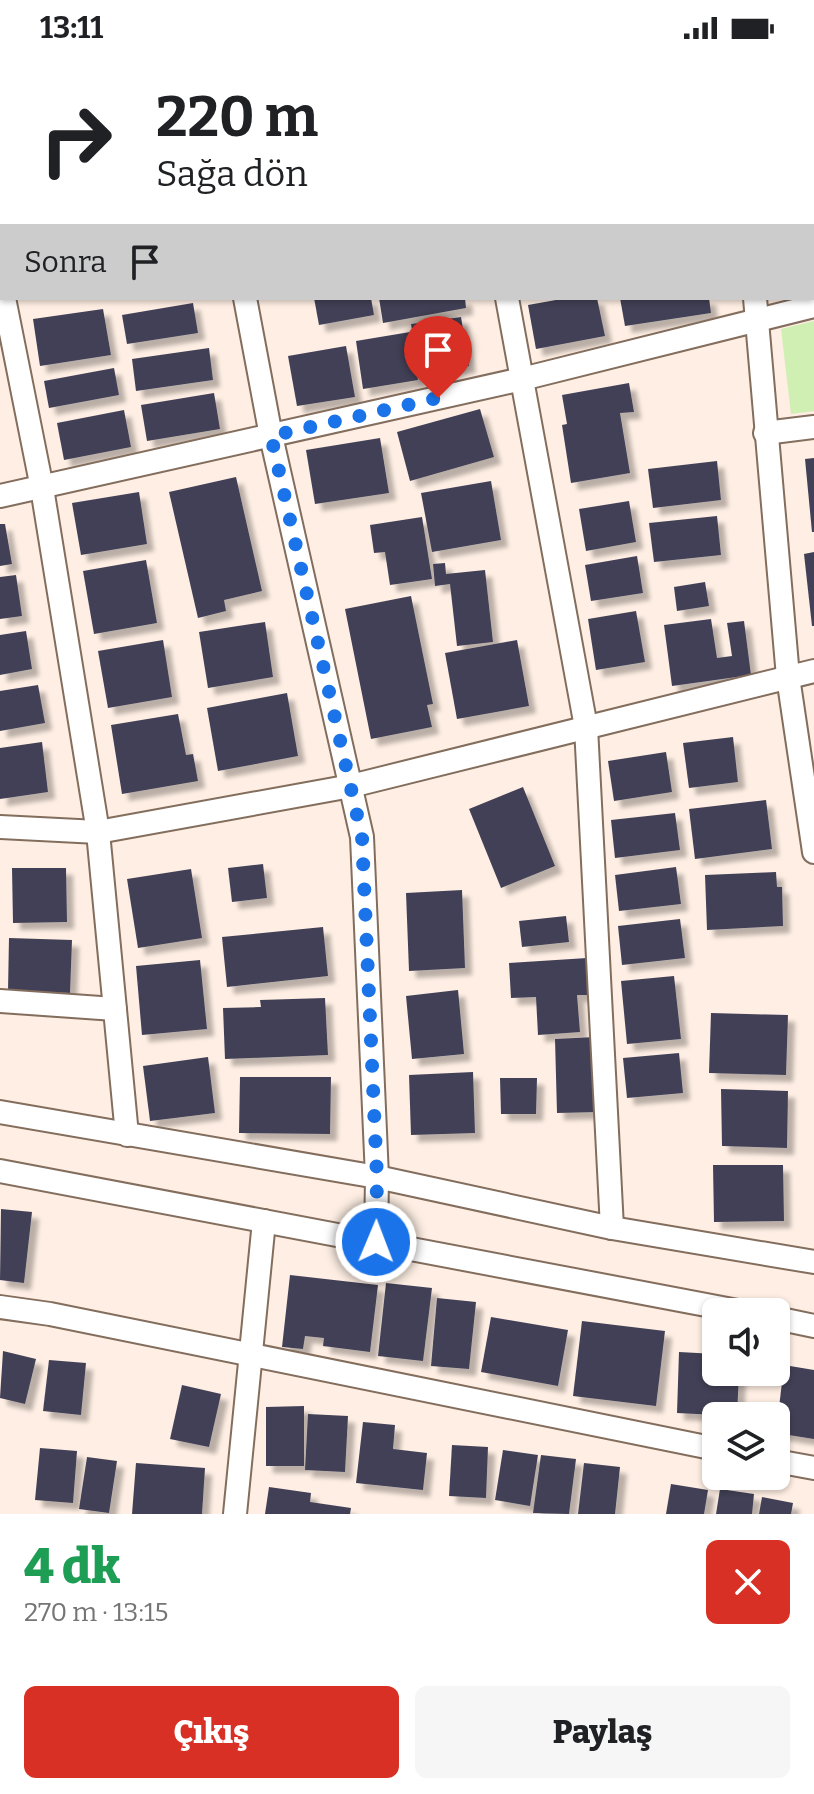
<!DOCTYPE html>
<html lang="tr">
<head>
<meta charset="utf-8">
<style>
	body { margin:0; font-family:Bitter,serif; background:#f6f6f6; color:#202124; height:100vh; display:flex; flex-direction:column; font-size:30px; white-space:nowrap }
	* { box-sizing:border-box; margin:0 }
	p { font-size:26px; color:#757577 }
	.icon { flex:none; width:44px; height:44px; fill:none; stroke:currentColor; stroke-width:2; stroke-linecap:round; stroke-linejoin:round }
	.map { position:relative; height:1458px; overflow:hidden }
	.panel { display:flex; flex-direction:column; background:#fff; flex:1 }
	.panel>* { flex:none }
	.guide { position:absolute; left:0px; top:0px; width:814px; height:244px; box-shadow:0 2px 6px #0004; background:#fff; color:#202124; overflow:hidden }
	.controls { position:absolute; left:702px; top:1242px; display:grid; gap:16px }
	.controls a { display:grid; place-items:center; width:88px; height:88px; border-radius:12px; background:#fff; box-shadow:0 2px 6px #0004; font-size:40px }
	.pin { position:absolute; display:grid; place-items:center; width:68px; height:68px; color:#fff; margin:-82px -34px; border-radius:50% 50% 50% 0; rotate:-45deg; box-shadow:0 0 8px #0007 }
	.pin .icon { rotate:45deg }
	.me { position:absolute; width:88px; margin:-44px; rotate:1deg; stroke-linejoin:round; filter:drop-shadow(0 0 6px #0008) }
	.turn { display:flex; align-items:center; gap:28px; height:168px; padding:0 24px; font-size:36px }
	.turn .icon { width:104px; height:104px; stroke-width:2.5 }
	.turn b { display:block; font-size:56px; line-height:68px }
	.then { display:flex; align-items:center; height:76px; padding:0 24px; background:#0003; gap:16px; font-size:30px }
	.round { display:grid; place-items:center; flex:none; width:84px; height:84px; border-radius:12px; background:#f6f6f6 }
	.overview { display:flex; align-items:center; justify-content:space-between; height:136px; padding:0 24px }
	h1 { font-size:48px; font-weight:800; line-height:60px; color:#1e9e55 }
	.cta { display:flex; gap:16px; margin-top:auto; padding:16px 24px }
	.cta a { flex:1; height:92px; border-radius:12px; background:#d93025; color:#fff; font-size:32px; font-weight:800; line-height:92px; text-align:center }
	.cta a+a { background:#f6f6f6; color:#202124 }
	.status { display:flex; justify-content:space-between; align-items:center; height:56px; padding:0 40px; background:#fff; direction:ltr }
	.status svg { height:22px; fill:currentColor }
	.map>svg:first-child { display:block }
	.green { fill:#d0efb3 }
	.building { fill:#424157; filter:url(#shadow) }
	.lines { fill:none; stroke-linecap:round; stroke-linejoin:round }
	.minor-casing { stroke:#836d5d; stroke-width:26 }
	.minor { stroke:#fff; stroke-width:22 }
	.route { stroke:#1a73e8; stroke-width:14; stroke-dasharray:0 25.2 }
</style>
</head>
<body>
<div class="status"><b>13:11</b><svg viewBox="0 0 49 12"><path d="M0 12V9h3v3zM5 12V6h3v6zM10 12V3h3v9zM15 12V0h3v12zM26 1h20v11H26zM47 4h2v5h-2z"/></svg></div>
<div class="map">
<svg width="814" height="1458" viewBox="0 0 814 1458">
	<defs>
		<filter id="shadow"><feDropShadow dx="7" dy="7" stdDeviation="2" flood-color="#0004"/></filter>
	</defs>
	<rect width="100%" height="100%" fill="#feeee3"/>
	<polygon class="green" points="814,265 814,355 791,358 781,273"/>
	<g class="building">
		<polygon points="314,242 371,242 374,259 319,269"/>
		<polygon points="379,242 465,242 466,252 383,267"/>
		<polygon points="567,242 597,242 605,280 536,293 528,249"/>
		<polygon points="620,242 709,242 711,257 625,270"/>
		<polygon points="193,247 198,277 127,288 122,259"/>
		<polygon points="103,253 111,299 40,310 33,263"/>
		<polygon points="461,261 469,310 419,318 411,268"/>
		<polygon points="410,276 418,324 363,333 356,285"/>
		<polygon points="346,290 355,341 297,350 288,300"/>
		<polygon points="209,292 213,324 136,335 132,303"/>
		<polygon points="114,312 119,339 49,352 44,325"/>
		<polygon points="629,327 634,356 620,357 630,417 571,427 562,369 567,368 562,339"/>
		<polygon points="214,337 220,373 147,385 141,349"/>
		<polygon points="480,353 494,401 410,425 397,376"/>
		<polygon points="124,354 131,391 64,404 57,367"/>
		<polygon points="380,382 389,437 315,448 306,394"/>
		<polygon points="814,402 814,476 812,476 805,403"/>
		<polygon points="717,405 721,444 653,452 648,413"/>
		<polygon points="236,421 262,535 224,544 226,555 198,562 169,436"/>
		<polygon points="491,425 501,484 432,496 421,437"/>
		<polygon points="139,436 147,488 81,499 72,447"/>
		<polygon points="629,445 636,486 586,495 579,453"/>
		<polygon points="717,460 721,499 654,506 649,467"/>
		<polygon points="422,461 432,523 390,529 385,496 374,497 370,469"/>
		<polygon points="0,468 5,468 12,508 0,510"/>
		<polygon points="814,496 814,570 812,570 804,498"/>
		<polygon points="637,500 643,537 591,545 585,509"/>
		<polygon points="146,504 157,567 94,578 83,515"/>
		<polygon points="445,507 446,518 485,514 493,586 457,590 450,528 435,530 433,508"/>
		<polygon points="16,519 22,560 0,563 0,521"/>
		<polygon points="705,526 709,550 677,555 674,531"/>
		<polygon points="411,540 433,648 427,649 432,671 371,683 345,553"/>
		<polygon points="636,555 645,606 596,614 588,563"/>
		<polygon points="711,563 717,602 732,600 727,567 744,565 751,619 672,630 664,569"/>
		<polygon points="265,566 273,621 208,632 199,576"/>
		<polygon points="26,575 32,613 0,619 0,579"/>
		<polygon points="163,584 172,641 108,652 98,595"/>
		<polygon points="517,584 529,650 457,663 445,597"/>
		<polygon points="38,629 45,667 0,675 0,635"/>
		<polygon points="287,637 298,700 218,715 207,652"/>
		<polygon points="178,658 186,699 193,698 198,725 122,738 111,669"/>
		<polygon points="733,681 738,726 689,732 683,687"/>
		<polygon points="42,686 48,736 0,743 0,692"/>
		<polygon points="666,696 672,736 614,745 608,705"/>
		<polygon points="523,731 555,810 501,832 469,753"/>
		<polygon points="766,744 772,793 695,803 689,753"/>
		<polygon points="675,757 680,794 615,802 611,764"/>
		<polygon points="263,808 267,842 232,846 228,812"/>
		<polygon points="676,811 681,848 619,855 615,819"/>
		<polygon points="12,812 66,812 67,866 13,867"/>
		<polygon points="191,813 202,882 138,892 127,823"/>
		<polygon points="776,816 777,831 782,831 783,870 707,874 705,819"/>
		<polygon points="462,834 465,912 409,915 406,837"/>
		<polygon points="566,860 569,886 522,891 519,865"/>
		<polygon points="680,863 685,902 622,909 618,870"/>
		<polygon points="323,871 328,920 227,931 222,881"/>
		<polygon points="9,882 72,884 70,937 8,935"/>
		<polygon points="587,902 589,939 577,939 580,976 538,979 536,941 511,942 509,907"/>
		<polygon points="200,904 207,973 142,979 136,910"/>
		<polygon points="674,920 681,983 627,988 621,925"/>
		<polygon points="458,934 464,998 412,1003 406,940"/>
		<polygon points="325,942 328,999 225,1003 223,952 261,951 260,944"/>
		<polygon points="711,957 788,959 786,1019 709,1017"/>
		<polygon points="595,981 597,1056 557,1057 555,983"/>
		<polygon points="679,997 683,1037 627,1042 623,1002"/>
		<polygon points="208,1001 215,1057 150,1065 143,1010"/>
		<polygon points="473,1016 475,1077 411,1079 409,1019"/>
		<polygon points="240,1021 331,1021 330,1078 239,1077"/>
		<polygon points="500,1022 537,1022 536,1058 501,1058"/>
		<polygon points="721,1033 788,1035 787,1092 722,1090"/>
		<polygon points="713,1109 783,1109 784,1165 714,1166"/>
		<polygon points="1,1153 32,1156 24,1227 0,1224"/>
		<polygon points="290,1219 378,1229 370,1296 323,1290 324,1282 305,1280 303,1293 282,1291"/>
		<polygon points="386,1227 432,1232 423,1305 378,1300"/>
		<polygon points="437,1242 476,1246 469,1313 431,1310"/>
		<polygon points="491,1261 568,1274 558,1330 481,1316"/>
		<polygon points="582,1265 665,1275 656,1350 573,1340"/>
		<polygon points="3,1295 36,1303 25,1348 0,1342"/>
		<polygon points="679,1296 716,1298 716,1316 739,1316 737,1360 677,1357"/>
		<polygon points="49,1304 86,1307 81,1359 43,1355"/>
		<polygon points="784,1309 814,1314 814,1383 776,1377"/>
		<polygon points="182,1329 221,1338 209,1391 170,1383"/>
		<polygon points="304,1350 304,1410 266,1410 266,1351"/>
		<polygon points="308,1358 348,1360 345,1416 305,1414"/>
		<polygon points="363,1366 395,1369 393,1393 427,1397 423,1434 356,1427"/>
		<polygon points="452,1389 488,1391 486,1442 449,1440"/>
		<polygon points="40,1392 77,1395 73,1447 35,1444"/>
		<polygon points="503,1394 538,1399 530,1450 495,1444"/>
		<polygon points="541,1399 576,1403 569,1458 533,1457"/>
		<polygon points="87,1401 117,1405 109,1457 79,1453"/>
		<polygon points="136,1407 205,1412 202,1458 132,1458"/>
		<polygon points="584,1407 620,1411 615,1458 578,1458"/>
		<polygon points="671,1428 708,1434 704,1458 666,1458"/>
		<polygon points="269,1431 311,1437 310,1446 351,1452 350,1458 265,1458"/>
		<polygon points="720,1433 754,1438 752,1458 716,1458"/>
		<polygon points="762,1441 793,1447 791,1458 759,1458"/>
	</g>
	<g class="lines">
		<defs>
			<g id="minor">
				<polyline points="200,0 200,2"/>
				<polyline points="461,0 462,2"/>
				<polyline points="729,0 729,2"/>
				<polyline points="4,242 42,432 98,776 127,1079"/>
				<polyline points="245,242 271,380 362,781 377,1121 376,1186"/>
				<polyline points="507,242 586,671 612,1172"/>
				<polyline points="755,242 788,621 814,796"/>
				<polyline points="765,377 814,371"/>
				<polyline points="0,440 522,323 814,250"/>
				<polyline points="0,771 98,776 351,730 814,615"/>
				<polyline points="0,945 115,953"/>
				<polyline points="0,1056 377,1121 612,1172 814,1206"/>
				<polyline points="0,1115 743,1256"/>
				<polyline points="0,1251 50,1258 716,1393"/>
				<polyline points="776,1262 814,1270"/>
				<polyline points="776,1405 814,1412"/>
				<polyline points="235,1458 264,1165"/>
			</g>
		</defs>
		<use href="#minor" class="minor-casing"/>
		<use href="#minor" class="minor"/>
	</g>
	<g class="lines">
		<polyline class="route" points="376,1186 377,1121 362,781 271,380 438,342"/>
	</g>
</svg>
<div class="controls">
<a><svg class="icon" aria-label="sound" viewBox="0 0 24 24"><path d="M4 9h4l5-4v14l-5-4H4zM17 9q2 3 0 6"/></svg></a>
<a><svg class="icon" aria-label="layers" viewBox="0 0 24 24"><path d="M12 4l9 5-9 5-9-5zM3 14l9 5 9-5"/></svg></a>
</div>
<div class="pin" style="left:438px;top:342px;background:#d93025"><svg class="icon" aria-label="arrive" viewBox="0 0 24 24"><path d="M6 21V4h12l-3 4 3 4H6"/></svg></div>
<svg class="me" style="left:376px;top:1186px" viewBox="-20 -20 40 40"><circle r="17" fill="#1a73e8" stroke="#fff" stroke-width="3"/><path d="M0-11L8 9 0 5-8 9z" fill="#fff"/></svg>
<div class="guide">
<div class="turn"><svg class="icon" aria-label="right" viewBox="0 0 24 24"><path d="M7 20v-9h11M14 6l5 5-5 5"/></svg><div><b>220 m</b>Sağa dön</div></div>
<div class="then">Sonra<svg class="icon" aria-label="arrive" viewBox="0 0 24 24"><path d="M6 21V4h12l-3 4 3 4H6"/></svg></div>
</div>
</div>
<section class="panel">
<div class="overview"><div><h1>4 dk</h1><p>270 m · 13:15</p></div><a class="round" style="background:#d93025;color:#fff"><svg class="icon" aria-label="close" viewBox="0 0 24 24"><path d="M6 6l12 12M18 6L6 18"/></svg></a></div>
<div class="cta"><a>Çıkış</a><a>Paylaş</a></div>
</section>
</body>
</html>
